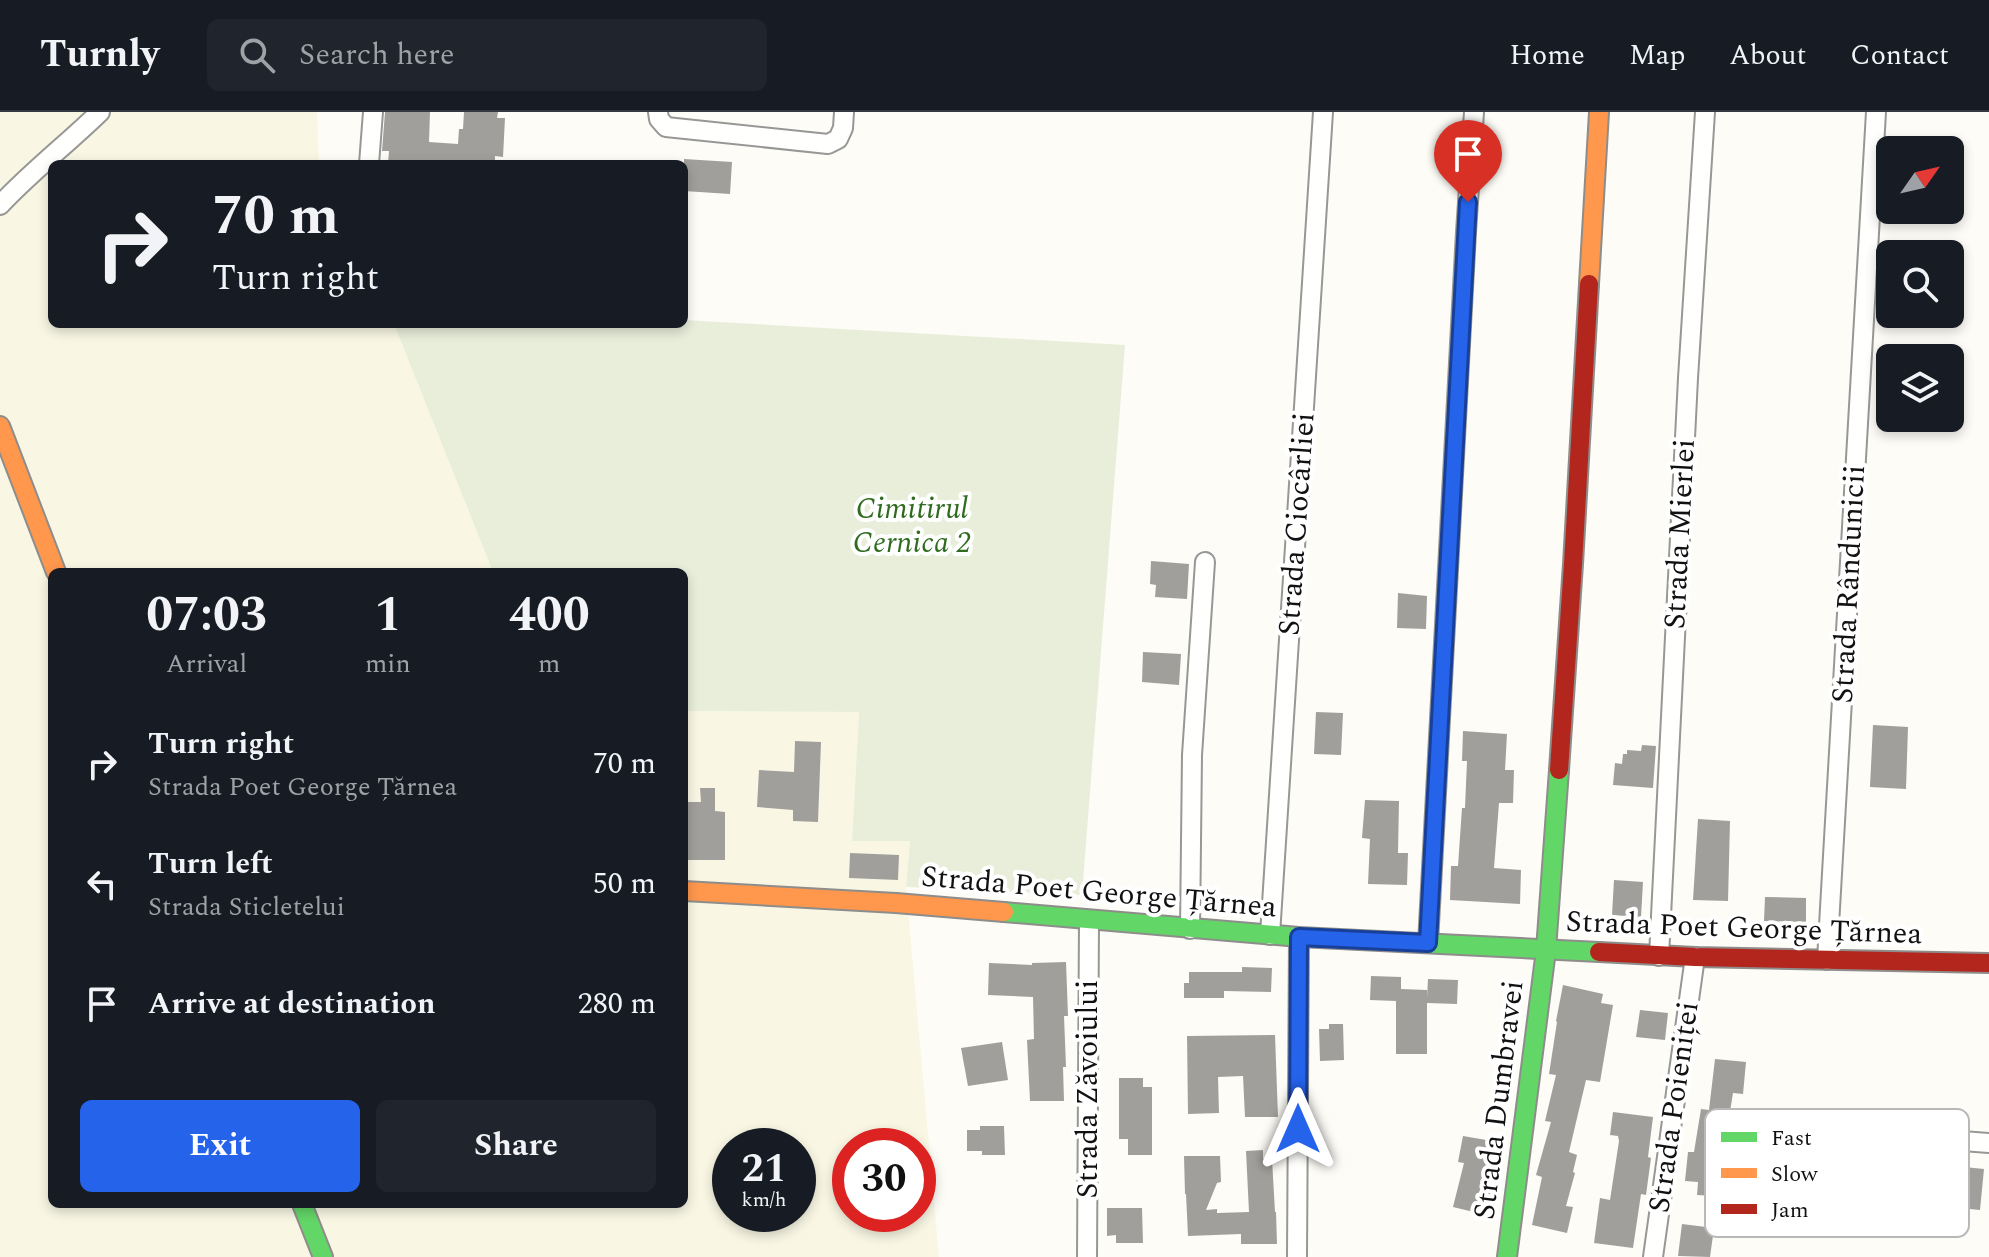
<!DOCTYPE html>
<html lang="en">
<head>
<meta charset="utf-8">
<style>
	body { margin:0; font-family:Spectral,serif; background:#20242c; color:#f1f3f6; height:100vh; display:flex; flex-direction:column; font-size:30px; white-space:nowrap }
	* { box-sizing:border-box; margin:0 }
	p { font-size:26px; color:#9ea1a6 }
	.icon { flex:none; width:44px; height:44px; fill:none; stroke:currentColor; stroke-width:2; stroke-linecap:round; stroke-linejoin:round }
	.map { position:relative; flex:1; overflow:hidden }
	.panel { position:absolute; left:48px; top:456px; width:640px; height:640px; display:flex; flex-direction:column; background:#171b24; border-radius:12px; box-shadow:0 4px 12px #0003 }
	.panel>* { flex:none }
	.hud { position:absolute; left:48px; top:48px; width:640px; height:168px; border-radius:12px; box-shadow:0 4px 12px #0003; background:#171b24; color:#f1f3f6; overflow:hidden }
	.needle { width:52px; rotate:56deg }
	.fabs { position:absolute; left:1876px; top:24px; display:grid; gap:16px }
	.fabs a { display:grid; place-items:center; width:88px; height:88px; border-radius:12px; background:#171b24; box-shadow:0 4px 12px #0003; font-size:40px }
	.speed { position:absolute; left:712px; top:1016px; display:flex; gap:16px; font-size:40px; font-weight:700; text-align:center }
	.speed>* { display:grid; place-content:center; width:104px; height:104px; border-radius:50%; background:#171b24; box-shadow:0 4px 12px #0003; line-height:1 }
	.speed small { font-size:20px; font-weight:400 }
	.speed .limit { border:12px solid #d22; background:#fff; color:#111 }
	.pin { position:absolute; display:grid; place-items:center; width:68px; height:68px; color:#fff; margin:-82px -34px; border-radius:50% 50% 50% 0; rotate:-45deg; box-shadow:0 0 8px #0007 }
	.pin .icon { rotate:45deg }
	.me { position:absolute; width:88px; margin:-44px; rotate:0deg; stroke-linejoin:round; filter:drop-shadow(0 0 6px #0008) }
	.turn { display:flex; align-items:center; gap:28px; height:168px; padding:0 32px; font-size:36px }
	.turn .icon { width:104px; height:104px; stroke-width:2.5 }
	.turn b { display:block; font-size:56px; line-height:68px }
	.eta { display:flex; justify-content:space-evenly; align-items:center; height:136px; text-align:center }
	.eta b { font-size:48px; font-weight:700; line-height:56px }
	.action { display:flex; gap:16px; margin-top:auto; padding:16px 32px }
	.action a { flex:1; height:92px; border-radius:12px; background:#2563eb; color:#fff; font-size:32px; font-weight:700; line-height:92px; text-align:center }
	.action a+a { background:#20242c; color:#f1f3f6 }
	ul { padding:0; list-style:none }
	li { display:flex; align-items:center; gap:24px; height:120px; padding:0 32px }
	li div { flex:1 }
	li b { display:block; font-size:30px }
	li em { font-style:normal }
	header { display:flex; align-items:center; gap:48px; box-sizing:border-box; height:112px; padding:0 40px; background:#171b24; border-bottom:2px solid #363941 }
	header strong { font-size:38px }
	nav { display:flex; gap:44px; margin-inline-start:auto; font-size:28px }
	.search { width:560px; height:72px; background:#20242c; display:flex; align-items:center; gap:20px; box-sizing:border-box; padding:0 28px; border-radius:12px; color:#9ea1a6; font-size:30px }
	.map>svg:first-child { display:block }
	.farmland { fill:#f9f7e4; fill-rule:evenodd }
	.cemetery { fill:#e9eedb }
	.building { fill:#a19f9c }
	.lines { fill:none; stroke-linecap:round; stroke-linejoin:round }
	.street-casing { stroke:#979795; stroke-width:22 }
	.fast-casing { stroke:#8e8d8b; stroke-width:22 }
	.slow-casing { stroke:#8e8d8b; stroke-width:22 }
	.jam-casing { stroke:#8e8d8b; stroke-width:22 }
	.street { stroke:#fffffe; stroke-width:18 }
	.fast { stroke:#63d668; stroke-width:18 }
	.slow { stroke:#ff974d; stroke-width:18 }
	.jam { stroke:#b3261e; stroke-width:18 }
	.route-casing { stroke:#184099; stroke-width:20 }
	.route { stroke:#2563eb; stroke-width:14 }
	.labels { text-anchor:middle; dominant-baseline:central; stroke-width:8; stroke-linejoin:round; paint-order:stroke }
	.park-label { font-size:30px; font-style:italic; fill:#2f6b1f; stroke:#fff }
	.street-label { font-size:30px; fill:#111; stroke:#fff }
	.key { fill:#fff; stroke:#b8b8b8; stroke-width:2 }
	.key-label { font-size:22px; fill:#111 }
</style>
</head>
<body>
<header>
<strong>Turnly</strong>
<div class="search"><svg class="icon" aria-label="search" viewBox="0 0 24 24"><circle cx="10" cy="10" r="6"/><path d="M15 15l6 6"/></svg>Search here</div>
<nav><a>Home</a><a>Map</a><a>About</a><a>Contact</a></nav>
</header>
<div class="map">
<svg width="1989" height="1145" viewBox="0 0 1989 1145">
	<rect width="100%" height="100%" fill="#fdfcf7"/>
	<path class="farmland" d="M0,0H317L319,52H52V212H394L493,460H52V1092H684V599L859,600L852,728L910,729L906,775L939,1145H0ZM730,1034H798V1102H730ZM850,1034H918V1102H850Z"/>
	<polygon class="cemetery" points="684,208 1125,233 1082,783 906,775 910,729 852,729 859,600 684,599 684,460 493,460 394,212 684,212"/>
	<g class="building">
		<polygon points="385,0 430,0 429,30 458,32 459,17 463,17 464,0 498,0 497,6 505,6 503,45 495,44 495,52 426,50 425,52 388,52 389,39 382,39"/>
		<polygon points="684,47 732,50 730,82 684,79"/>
		<polygon points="1151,449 1189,452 1187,487 1155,485 1156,473 1150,472"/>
		<polygon points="1398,481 1427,484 1426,517 1397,516"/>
		<polygon points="1143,540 1181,542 1179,573 1142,570"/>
		<polygon points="1316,600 1343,601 1341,643 1314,642"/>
		<polygon points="1873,613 1908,615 1906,677 1870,675"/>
		<polygon points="1463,619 1507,622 1505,658 1514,658 1513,691 1499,691 1494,756 1521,758 1520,792 1450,788 1451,754 1458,754 1462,696 1465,696 1467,649 1462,649"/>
		<polygon points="795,629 821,630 818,710 793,709 793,698 757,695 759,658 794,660"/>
		<polygon points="1642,633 1656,634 1653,676 1613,673 1615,651 1622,652 1623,642 1627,642 1627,638 1641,639"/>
		<polygon points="700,676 715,676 715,699 725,700 725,748 688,748 688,690 701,690"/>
		<polygon points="1365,688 1399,689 1398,741 1408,741 1407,773 1368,772 1370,727 1362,726"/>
		<polygon points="1698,707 1730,709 1728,789 1693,788"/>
		<polygon points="850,741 899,743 898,768 849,766"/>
		<polygon points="1614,768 1643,770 1641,805 1612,803"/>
		<polygon points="1765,785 1806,786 1806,810 1764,809"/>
		<polygon points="1066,850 1068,904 1064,904 1066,955 1063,955 1064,989 1030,989 1027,928 1034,927 1033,885 988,883 989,851 1032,853 1032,851"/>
		<polygon points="1242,855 1272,856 1271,880 1224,879 1224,886 1184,886 1184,871 1189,871 1189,860 1242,860"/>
		<polygon points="1371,864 1401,865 1401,877 1427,878 1427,885 1428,867 1458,868 1457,892 1427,891 1427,942 1396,942 1396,889 1370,888"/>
		<polygon points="1563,873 1603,882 1601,891 1613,893 1600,970 1586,968 1569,1040 1577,1043 1573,1060 1575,1061 1566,1094 1573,1095 1567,1121 1532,1113 1542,1065 1536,1063 1551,1010 1545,1009 1556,963 1549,962 1557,910 1556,909"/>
		<polygon points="1640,898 1668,901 1665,928 1636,925"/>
		<polygon points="1329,912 1343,912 1344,948 1320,949 1319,917 1329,917"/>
		<polygon points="1275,923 1278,1005 1245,1005 1243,964 1218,965 1219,1001 1188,1002 1187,924"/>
		<polygon points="1002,930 1008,968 968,974 961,936"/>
		<polygon points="1715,947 1746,950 1743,982 1733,981 1723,1043 1728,1043 1726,1068 1733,1069 1732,1085 1697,1083 1698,1070 1685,1069 1688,1040 1694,1040 1701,997 1709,998"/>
		<polygon points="1119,966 1143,966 1143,975 1152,975 1152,1043 1128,1043 1128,1027 1119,1027"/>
		<polygon points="1613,1000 1653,1005 1648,1045 1651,1046 1646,1083 1641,1082 1633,1136 1594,1131 1600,1086 1610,1088 1619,1029 1618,1024 1610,1023"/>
		<polygon points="980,1014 1004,1014 1005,1043 982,1043 982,1039 967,1039 967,1018 980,1018"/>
		<polygon points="1463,1024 1498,1030 1489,1079 1491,1080 1486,1103 1453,1095 1464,1051 1458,1050"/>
		<polygon points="1263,1038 1263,1047 1272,1047 1275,1100 1276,1100 1277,1132 1241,1132 1241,1122 1188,1124 1186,1082 1185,1082 1184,1044 1220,1044 1221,1070 1217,1071 1206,1098 1217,1097 1217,1101 1249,1100 1246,1039"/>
		<polygon points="1865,1043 1944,1055 1944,1053 1984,1057 1980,1098 1930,1093 1930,1096 1843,1083 1842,1090 1810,1085 1816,1044 1864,1051"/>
		<polygon points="1107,1096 1142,1096 1143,1131 1116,1131 1116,1123 1107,1124"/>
		<polygon points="1682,1112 1714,1116 1710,1145 1678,1144"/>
	</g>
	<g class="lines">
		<defs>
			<g id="street">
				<polyline points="658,0 659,7 666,15 828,32 838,27 843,16 844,0"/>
				<polyline points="369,52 373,0"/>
				<path d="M0,93C31,60 67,32 100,0"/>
				<polyline points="1190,817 1192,643 1205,450"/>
				<polyline points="1270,823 1323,0"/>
				<polyline points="1428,831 1466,120 1474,0"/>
				<polyline points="1659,844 1688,266 1705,0"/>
				<polyline points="1827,848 1876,0"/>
				<polyline points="1830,1019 1989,1031"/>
				<polyline points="1087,1145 1089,809"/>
				<polyline points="1297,1145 1299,825"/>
				<polyline points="1653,1145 1695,845"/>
			</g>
			<g id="fast">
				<polyline points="1004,800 1299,825 1599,840"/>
				<polyline points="302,1092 323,1145"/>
				<polyline points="1507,1145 1546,838 1559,658"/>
			</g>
			<g id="slow">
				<polyline points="1589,172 1599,0"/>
				<polyline points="0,314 56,460"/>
				<polyline points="684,779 896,791 1004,800"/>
			</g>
			<g id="jam">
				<polyline points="1559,658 1573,452 1589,172"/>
				<polyline points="1599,840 1695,845 1989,851"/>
			</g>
		</defs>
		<use href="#street" class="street-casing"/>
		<use href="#fast" class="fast-casing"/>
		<use href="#slow" class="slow-casing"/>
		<use href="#jam" class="jam-casing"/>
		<use href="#street" class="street"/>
		<use href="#fast" class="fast"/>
		<use href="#slow" class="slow"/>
		<use href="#jam" class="jam"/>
	</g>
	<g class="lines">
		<defs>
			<polyline id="route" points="1298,1017 1299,825 1428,831 1468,90"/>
		</defs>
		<use href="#route" class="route-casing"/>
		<use href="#route" class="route"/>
	</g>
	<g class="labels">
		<g class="park-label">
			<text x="912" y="397">Cimitirul<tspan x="912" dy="34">Cernica 2</tspan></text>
		</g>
		<g class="street-label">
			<text transform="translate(1297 412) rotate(-86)">Strada Ciocârliei</text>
			<text transform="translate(1680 422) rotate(-87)">Strada Mierlei</text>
			<text transform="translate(1849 472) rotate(-87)">Strada Rândunicii</text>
			<text transform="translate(1099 780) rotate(5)">Strada Poet George Țărnea</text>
			<text transform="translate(1744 816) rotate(2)">Strada Poet George Țărnea</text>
			<text transform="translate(1088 977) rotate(-90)">Strada Zăvoiului</text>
			<text transform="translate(1499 988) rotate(-83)">Strada Dumbravei</text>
			<text transform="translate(1674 995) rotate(-82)">Strada Poieniței</text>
		</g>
	</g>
	<rect x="1705" y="997" width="264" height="128" rx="12" class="key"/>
	<rect x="1721" y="1020" width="36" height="10" fill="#63d668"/>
	<rect x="1721" y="1056" width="36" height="10" fill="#ff974d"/>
	<rect x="1721" y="1092" width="36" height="10" fill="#b3261e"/>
	<g class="key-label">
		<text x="1771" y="1033">Fast</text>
		<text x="1771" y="1069">Slow</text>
		<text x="1771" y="1105">Jam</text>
	</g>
</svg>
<div class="fabs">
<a><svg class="needle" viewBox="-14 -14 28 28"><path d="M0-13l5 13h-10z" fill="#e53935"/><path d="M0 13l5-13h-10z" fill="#9ea1a6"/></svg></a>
<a><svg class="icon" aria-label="search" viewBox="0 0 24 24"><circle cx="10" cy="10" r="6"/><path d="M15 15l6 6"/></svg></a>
<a><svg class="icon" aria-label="layers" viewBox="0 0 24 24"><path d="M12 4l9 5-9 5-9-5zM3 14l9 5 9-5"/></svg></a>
</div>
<div class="speed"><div>21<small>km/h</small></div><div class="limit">30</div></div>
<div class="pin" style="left:1468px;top:90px;background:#d93025"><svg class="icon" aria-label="arrive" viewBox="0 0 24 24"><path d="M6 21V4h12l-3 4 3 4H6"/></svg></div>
<svg class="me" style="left:1298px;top:1017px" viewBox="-20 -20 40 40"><path d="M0-17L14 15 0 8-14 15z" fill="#2563eb" stroke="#fff" stroke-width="4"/></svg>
<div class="hud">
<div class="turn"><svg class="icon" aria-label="right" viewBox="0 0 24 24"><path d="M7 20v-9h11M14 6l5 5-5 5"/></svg><div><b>70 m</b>Turn right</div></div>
</div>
<section class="panel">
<div class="eta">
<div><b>07:03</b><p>Arrival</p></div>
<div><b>1</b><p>min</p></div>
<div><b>400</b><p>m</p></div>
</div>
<ul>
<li><svg class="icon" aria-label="right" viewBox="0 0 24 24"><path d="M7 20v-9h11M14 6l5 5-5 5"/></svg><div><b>Turn right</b><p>Strada Poet George Țărnea</p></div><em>70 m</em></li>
<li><svg class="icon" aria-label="left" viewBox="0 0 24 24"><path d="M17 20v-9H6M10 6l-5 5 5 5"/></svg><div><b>Turn left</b><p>Strada Sticletelui</p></div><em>50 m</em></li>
<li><svg class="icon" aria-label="arrive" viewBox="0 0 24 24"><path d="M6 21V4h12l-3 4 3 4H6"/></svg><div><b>Arrive at destination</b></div><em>280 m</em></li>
</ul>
<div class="action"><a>Exit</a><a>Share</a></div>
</section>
</div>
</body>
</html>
